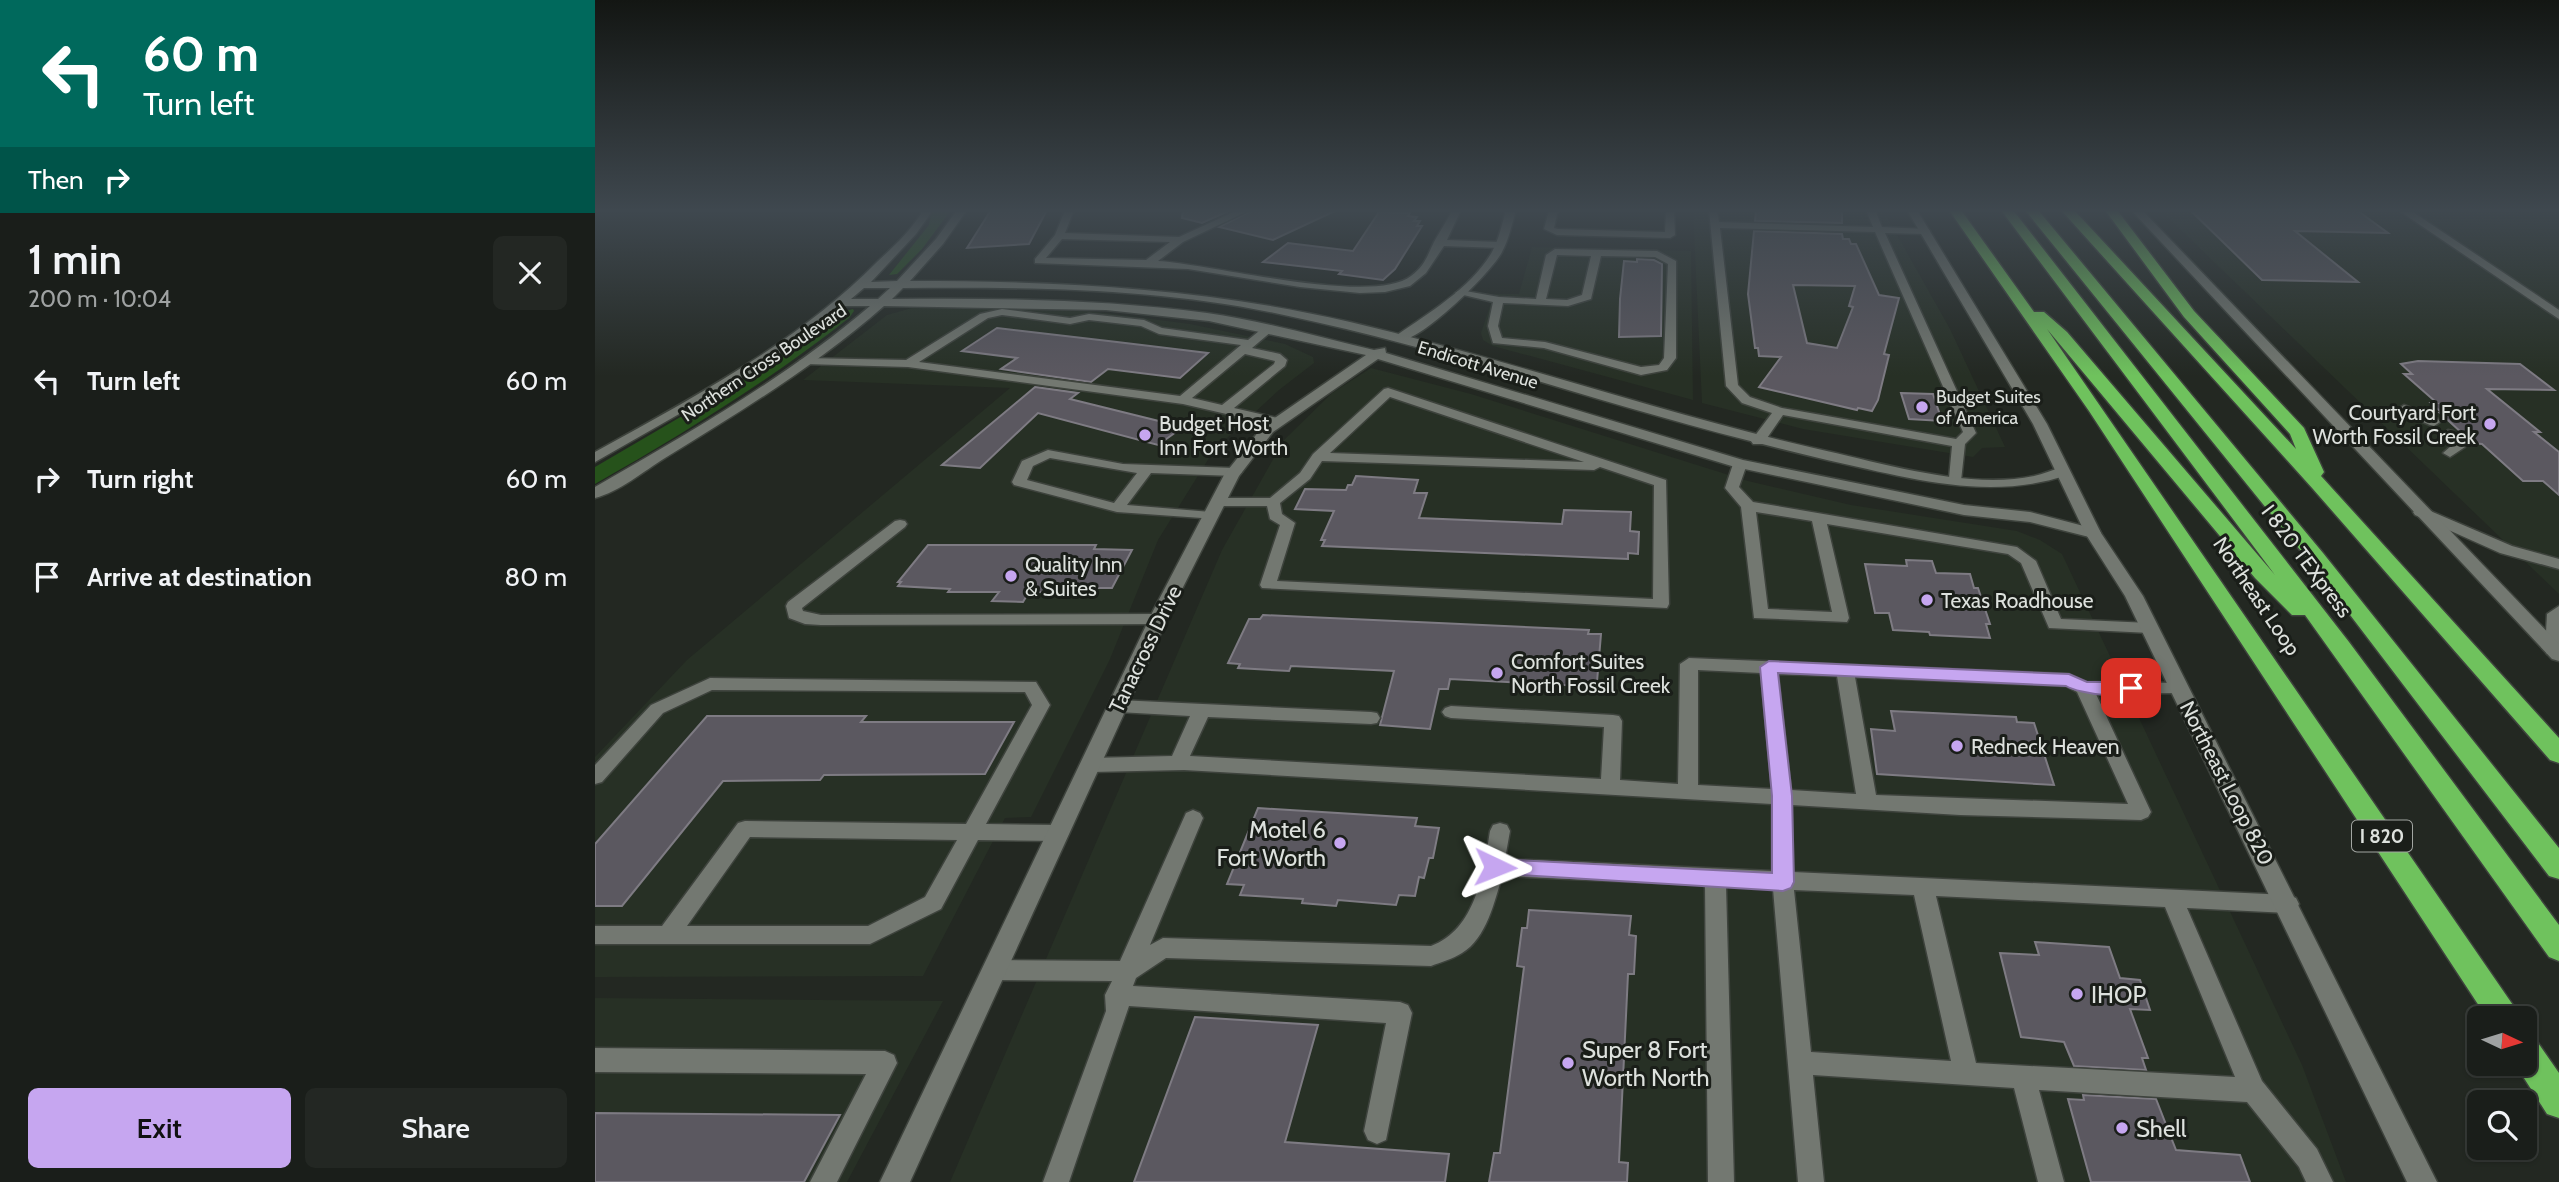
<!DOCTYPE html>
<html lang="en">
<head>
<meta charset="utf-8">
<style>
	body { margin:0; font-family:Cabin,sans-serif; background:#232723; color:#f1f3f6; height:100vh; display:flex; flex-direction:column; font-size:26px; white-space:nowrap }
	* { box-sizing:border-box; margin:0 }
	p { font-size:23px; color:#9fa2a2 }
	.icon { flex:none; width:38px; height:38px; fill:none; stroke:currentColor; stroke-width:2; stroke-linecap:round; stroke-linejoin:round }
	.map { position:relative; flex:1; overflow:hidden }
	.side { display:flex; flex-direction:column; background:#1a1e1a; width:595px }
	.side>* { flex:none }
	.top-card { background:#00695c; color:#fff; overflow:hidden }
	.needle { width:46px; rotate:94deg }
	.controls { position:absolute; left:1872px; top:1006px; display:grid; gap:14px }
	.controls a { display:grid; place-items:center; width:70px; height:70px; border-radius:10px; background:#1a1e1a; box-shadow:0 2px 5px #0004,0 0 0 2px #383c39; font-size:35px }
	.pin { position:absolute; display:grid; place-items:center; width:60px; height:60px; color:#fff; margin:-30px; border-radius:14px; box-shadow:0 4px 10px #0006 }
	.me { position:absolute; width:77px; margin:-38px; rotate:92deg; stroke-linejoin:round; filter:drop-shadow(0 0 5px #0008) }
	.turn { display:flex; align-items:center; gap:24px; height:147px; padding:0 28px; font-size:32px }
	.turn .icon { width:91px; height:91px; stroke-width:2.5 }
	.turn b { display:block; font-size:49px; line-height:60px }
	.then { display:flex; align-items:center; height:66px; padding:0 28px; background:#0003; gap:14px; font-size:26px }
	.round { display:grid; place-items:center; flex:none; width:74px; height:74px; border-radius:10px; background:#232723 }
	.overview { display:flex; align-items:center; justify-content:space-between; height:119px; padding:0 28px }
	h1 { font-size:42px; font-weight:600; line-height:52px }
	.cta { display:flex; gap:14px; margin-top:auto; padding:14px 28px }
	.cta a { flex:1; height:80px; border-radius:10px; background:#c6a6f0; color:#111; font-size:28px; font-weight:600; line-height:80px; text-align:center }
	.cta a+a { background:#232723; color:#f1f3f6 }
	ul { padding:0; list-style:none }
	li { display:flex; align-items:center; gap:21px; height:98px; padding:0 28px }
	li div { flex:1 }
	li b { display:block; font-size:26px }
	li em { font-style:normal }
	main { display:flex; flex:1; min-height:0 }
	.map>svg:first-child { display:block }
	.built { fill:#273025 }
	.green { fill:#26521b }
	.building { fill:#5b5860; stroke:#7e7b83; stroke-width:2; fill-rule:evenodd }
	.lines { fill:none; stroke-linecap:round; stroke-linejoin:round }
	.service-casing { stroke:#3e433d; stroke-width:3 }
	.minor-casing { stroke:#3e433d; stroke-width:3 }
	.tertiary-casing { stroke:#3e433d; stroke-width:3 }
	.secondary-casing { stroke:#3e433d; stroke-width:3 }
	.motorway-casing { stroke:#3e433d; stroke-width:3 }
	.service { fill:#737871; fill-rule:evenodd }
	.minor { fill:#737871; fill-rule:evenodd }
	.tertiary { fill:#737871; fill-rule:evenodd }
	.secondary { fill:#737871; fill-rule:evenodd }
	.motorway { fill:#6fc25d; fill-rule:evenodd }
	.route { fill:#c6a6f0; stroke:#816c9c; stroke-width:2 }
	.poi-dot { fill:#c6a6f0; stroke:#1a1e19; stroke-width:2.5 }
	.labels { text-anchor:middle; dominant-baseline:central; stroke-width:6; stroke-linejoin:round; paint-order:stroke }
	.far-street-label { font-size:18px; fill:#dde1dd; stroke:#1a1e19 }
	.far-poi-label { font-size:18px; fill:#dde1dd; stroke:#1a1e19; text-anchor:start }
	.shield { fill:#1a1e19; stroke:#a2a6a2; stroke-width:2 }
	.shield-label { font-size:19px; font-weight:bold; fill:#dde1dd }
	.poi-label { font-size:21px; fill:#dde1dd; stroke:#1a1e19; text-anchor:start }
	.street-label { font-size:21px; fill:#dde1dd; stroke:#1a1e19 }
	.near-poi-label { font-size:24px; fill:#dde1dd; stroke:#1a1e19; text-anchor:start }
</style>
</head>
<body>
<main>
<section class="side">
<div class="top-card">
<div class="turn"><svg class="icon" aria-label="left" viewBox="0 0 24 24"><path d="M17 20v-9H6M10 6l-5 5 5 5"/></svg><div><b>60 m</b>Turn left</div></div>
<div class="then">Then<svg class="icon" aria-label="right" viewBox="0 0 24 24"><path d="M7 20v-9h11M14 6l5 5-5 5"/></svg></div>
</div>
<div class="overview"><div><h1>1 min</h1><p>200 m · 10:04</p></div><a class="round"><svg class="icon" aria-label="close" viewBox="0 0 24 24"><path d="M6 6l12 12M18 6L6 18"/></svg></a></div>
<ul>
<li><svg class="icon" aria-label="left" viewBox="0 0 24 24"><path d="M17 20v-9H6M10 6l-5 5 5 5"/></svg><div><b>Turn left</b></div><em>60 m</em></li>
<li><svg class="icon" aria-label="right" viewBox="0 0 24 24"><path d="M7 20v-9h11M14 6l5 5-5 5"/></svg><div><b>Turn right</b></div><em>60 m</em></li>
<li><svg class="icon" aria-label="arrive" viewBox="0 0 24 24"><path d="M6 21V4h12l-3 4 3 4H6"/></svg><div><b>Arrive at destination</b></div><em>80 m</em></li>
</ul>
<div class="cta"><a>Exit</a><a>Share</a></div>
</section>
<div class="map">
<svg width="1964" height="1182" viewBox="0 0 1964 1182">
	<rect width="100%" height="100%" fill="#232822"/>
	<g class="built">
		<polygon points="1098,210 1288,210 1355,329 1410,447 1387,448 1378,457 1208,429 1107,403"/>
		<polygon points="1565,210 1964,210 1964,594"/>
		<polygon points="937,247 1096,251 1098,400 898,346 888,340 886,333 899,294 924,294"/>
		<polygon points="317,308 494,311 595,324 690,344 718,357 719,363 684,390 619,450 563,540 515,659 436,817 410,818 328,976 0,977 0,757 92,660 415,388 208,380 292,315"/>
		<polygon points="776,368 876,394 1153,481 1256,505 1422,531 1445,540 1467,554 1707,1065 1751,1182 355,1182 627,550 689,440 737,393"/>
		<polygon points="0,998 348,1001 252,1182 0,1182"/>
	</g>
	<g class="green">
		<polygon points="337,210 356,210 327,249 302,274 294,275 334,225"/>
		<path d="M258,309L259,311L254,318C174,381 88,434 0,484V467L123,395L237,315Z"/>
	</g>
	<g class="building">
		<polygon points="396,210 452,210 434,244 372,248"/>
		<polygon points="588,210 636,210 607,223 587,218"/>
		<polygon points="658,210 742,210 678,240 624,227"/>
		<polygon points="1161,210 1247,210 1247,223 1160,221"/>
		<polygon points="1595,210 1763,211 1793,233 1700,231 1763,282 1667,280"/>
		<polygon points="784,212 815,213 813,216 822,217 819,221 825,221 822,226 827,226 800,269 788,280 744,274 747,271 668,262 693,243 758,251"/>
		<path d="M1159,231L1247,234L1248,239H1254L1256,244H1261L1284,295L1304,298L1289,354L1294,355L1283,400L1277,411L1263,408L1262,410L1164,387L1186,357L1164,356L1163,348H1160L1153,294ZM1198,285L1260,286L1254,306L1258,307L1242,348L1212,343Z"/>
		<polygon points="1042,259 1059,260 1067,264 1066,336 1024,337 1025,299 1029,261 1042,262"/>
		<polygon points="402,328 522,342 613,353 585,378 513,369 496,382 406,369 422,358 367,351"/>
		<polygon points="1823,361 1925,364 1959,390 1892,389 1945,432 1939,432 1964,452 1964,495 1948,481 1928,481 1887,444 1878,443 1845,413 1847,413 1836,403 1842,403 1809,374 1817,374 1806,364"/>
		<polygon points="440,387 483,393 475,399 588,427 563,445 443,413 385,468 347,465"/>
		<polygon points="1306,393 1338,394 1347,421 1314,419"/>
		<polygon points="761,476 823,480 819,493 832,493 824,518 967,524 969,510 1036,512 1035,531 1044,532 1043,554 1033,553 1033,559 727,546 730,540 726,540 739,511 700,509 710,489 751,490 753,485 757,485"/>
		<polygon points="333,545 501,545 499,549 537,550 517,588 474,588 472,592 443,592 440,597 431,597 428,602 397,601 404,592 353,592 355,589 303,586 306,582 303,582"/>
		<polygon points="1311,560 1337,561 1341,573 1375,574 1379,588 1383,588 1395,624 1391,624 1395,638 1335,635 1334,632 1298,630 1294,613 1280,613 1270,564 1312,566"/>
		<polygon points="668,615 994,630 993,634 1006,634 1002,682 989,681 988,686 855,679 853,689 844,689 835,729 785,725 799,671 696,666 694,671 643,668 645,664 633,663 654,619 665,619"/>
		<polygon points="1296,711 1421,717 1422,722 1439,723 1459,785 1282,774 1276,729 1300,731"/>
		<polygon points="112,716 271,716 266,722 419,722 390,774 229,775 225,780 128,781 27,906 0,906 0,844"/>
		<polygon points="663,808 822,818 820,826 844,828 838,858 834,858 829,878 824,877 820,896 804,895 801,905 743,900 741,906 707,903 708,899 645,895 649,885 632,884"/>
		<polygon points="934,910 1036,916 1034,935 1041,936 1039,974 1033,974 1024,1162 1033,1163 1032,1182 894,1182 899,1153 905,1153 929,967 922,966 927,928 932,928"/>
		<polygon points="1440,942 1514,947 1525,978 1545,980 1555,1010 1535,1009 1553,1058 1547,1058 1551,1070 1479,1066 1469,1042 1426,1037 1405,953 1444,955"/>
		<polygon points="600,1017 723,1025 690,1142 854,1154 850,1182 539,1182"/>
		<polygon points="1488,1095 1561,1099 1581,1150 1645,1155 1655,1182 1496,1182 1473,1099 1489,1100"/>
		<polygon points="0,1113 245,1115 209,1182 0,1182"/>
	</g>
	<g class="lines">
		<defs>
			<g id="service">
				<path d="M470,210H479L470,233L584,237L643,210H655L588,242L563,261C616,264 778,306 816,276C830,266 833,254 839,242C844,233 852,221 857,210H866L852,240L905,242L910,245L905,248L849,246L831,273L815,286L790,292L765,293L705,287L593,269L440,263V259L460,235ZM467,239L575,242L551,260L451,258Z"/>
				<polygon points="954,210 963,210 959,228 963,229 1070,232 1071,210 1079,210 1080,235 1075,238 962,235 949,229"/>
				<path d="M1114,210H1122L1124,222L1278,227L1271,210H1280L1287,227L1333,229L1335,231L1330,234L1290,233L1381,433L1370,444L1366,481H1356L1354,478L1357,446L1188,415L1168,444H1158L1156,441L1177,413L1147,403L1131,386ZM1125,228L1280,232L1368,432L1361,439L1187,408L1155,397L1143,385Z"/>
				<path d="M960,249L1062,251L1081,261V358L1072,370L1046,375L949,348L898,343L893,326L898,302L860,293L865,290L904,297L941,299L951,255ZM962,255L996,256L987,295L972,300L951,299ZM1006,256L1060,257L1073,264L1069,358L1064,365L1046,367L950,342L907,338L903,326L908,303L973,306L996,299Z"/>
				<path d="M407,309L475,318L494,314L549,320L567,328L653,340L669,327H677V331L657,348L685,354L692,360L690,366L639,408L687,419L689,422L683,426L588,404L313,367L210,364L204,361L210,358L311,360L385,314ZM407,315L475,324L494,320L546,326L564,334L646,345L585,396L324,362L393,318ZM650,354L680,361L679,364L627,405L597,398Z"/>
				<path d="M793,388L1071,480L1074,604L1072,608L667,588L665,585L685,525L675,519L672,506H623L616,502L623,498H675L705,473L718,454L789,389ZM795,397L989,462L735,453ZM727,461L999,470L1005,467L1059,485L1058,599L682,581L700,523L687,514L685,503L715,479Z"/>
				<polygon points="1809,405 1843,419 1845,422 1839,426 1835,425 1805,412 1803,409"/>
				<polygon points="1853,430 1858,431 1870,447 1855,457 1848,453 1856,446 1847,434"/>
				<path d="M453,450L528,464L640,468L647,472L640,476L556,473L532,505L616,512L621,513L623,516L621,519L522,512L419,485L417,482L427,461ZM455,458L542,473L519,503L432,480L438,466Z"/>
				<path d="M1145,460L1152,464L1144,487L1158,502L1422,547L1441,561L1466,619L1555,623L1563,628L1555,633L1454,628L1426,563L1413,554L1232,524L1254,618L1252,622L1159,618L1146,507L1130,488L1138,464ZM1161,512L1217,521L1237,612L1173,609Z"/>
				<polygon points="305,520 310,521 312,524 310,527 207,608 208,611 226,615 563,614 571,619 563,624 226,625 210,624 194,618 191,606 193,602 300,521"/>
				<path d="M1094,658L1474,674L1492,682L1590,683L1593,687L1590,691L1584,693L1501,694L1556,812L1553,817L1546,820L1365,815L1197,805L1198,872L1693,895L1701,898L1704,904L1701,910L1693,913L1592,908L1667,1081L1722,1149L1738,1182H1711L1704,1167L1652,1102L1444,1090L1469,1182H1443L1419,1088L1218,1075L1229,1182H1203L1178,889L1131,886L1139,1182H1113L1110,885L907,876C900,901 891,939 867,953C858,959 846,962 836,966L571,958L541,978L538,986L805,1002L813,1005L817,1013L791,1140L782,1144L773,1140L769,1131L791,1023L534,1006L474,1182H448L511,1011L510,995L517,981L399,980L391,977L388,970L391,963L399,960L525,961L591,813L598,810L605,813L608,818L555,945L568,938L836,946C881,929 888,874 895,831L898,825L905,823L912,825L915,831L910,859L1177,871V804L589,770L496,772L489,770L487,765L489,760L496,758L577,756L595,716L523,712L517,710L514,706L517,702L523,700L776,712L782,713L785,718L782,723L776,724L613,717L595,756L1006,779L1009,727L856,718L850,716L847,712L850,708L856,706L1018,715L1024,716L1027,721L1025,780L1083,784L1085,664ZM1103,670L1166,673L1177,789L1103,785ZM1183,674L1242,676L1261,794L1196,790ZM1260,677L1471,686L1482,692L1533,804L1281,795ZM1199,890L1319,895L1356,1061L1216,1052ZM1341,896L1570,907L1640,1077L1381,1063Z"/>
				<path d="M115,678L441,682L455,705L391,824L464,825L471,827L474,833L471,839L464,841L383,840L346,909L275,944H0V926H67L143,823L150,821L371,824L437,705L430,692L117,690L68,713L7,782L0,784V765L56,705ZM155,837L362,840L330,897L273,926H92Z"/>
				<polygon points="0,1048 290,1051 299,1055 302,1063 242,1182 215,1182 271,1074 0,1072"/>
			</g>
			<g id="minor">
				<path d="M911,210H921C917,224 914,239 907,252C896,273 824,344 802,341V335C835,312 876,288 897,252C904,239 907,224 911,210Z"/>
				<polygon points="1803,210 1815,210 1964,310 1964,319"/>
				<polygon points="1826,507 1917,546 1964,559 1964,569 1905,553 1820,515 1818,512"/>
				<polygon points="1964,606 1964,655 1952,654 1950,650 1952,614"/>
			</g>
			<path id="tertiary" d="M328,210H338L321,234L276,282L302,281L341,239L362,210H372L348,244L315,281C463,281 610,288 755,322C912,359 1065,413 1223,449C1287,463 1373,490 1439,476C1448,474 1457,470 1467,467L1475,472L1472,475C1393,502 1310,477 1232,460C1134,437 1039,410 943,381C859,357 775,333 689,315C565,288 434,287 308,288L297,299C402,298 508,299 612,313C668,321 724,337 779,350L790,348L791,353L1148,460L1369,505L1435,512L1504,530L1506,533L1498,538L1435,522L1369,515L1140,467L783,359L678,432L644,476L576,611L315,1182H285L558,611L629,475L668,426L771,355L614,321L511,310L289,306C222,365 145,412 70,458C49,471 24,492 0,498V487C94,433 192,377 275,306H248L163,369L0,462V452C99,397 202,343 282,262C299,246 317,230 328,210ZM269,288H295L283,299H256Z"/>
			<g id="secondary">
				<polygon points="1312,210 1322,210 1452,424 1506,533 1548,596 1842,1182 1812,1182 1530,596 1490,533 1438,424"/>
				<polygon points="1536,210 1547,210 1964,644 1964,661 1957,659"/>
			</g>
			<g id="motorway">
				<polygon points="1354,210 1366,210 1439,312 1449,312 1472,332 1680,575 1406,210 1418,210 1754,642 1964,925 1964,961 1954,957 1710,615 1697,615 1660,578 1452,329 1920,1008 1924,1018 1892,1018 1494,411"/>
				<polygon points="1430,210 1443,210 1728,553 1964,848 1964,879 1954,876 1714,561"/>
				<polygon points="1466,210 1479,210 1701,449 1695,434 1589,317 1510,210 1522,210 1599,311 1709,428 1729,472 1726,476 1964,738 1964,763 1955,760 1718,489"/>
				<polygon points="1930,1036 1941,1040 1964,1073 1964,1118 1952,1114 1920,1064 1930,1064"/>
			</g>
		</defs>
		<use href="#service" class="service-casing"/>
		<use href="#minor" class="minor-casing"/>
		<use href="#tertiary" class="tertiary-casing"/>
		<use href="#secondary" class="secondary-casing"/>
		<use href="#motorway" class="motorway-casing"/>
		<use href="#service" class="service"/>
		<use href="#minor" class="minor"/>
		<use href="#tertiary" class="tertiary"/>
		<use href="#secondary" class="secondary"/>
		<use href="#motorway" class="motorway"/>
	</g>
	<linearGradient id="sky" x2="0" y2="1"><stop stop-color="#131613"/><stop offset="0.56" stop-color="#3f484f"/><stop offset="1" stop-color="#3f484f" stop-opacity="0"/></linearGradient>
	<rect width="1964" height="376" fill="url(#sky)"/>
	<path class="route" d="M1174,661L1474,674L1492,682H1536L1545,688C1534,701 1485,694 1471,686L1183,673L1197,796L1199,882L1196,888L1188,891L892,873L889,867L892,861L900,859L1177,873V796L1165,667Z"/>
	<g class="poi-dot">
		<circle cx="1327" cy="407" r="7"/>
		<circle cx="1895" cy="424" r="7"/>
		<circle cx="550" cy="435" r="7"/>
		<circle cx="416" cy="576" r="7"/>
		<circle cx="1332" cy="600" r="7"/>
		<circle cx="902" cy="673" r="7"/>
		<circle cx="1362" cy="746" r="7"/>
		<circle cx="745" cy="843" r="7"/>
		<circle cx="1482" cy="994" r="7"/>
		<circle cx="973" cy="1063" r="7"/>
		<circle cx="1527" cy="1128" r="7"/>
	</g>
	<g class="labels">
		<g class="far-street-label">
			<text transform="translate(169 363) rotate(-34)">Northern Cross Boulevard</text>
			<text transform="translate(883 365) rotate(17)">Endicott Avenue</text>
		</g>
		<g class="far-poi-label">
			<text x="1341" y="397">Budget Suites<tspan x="1341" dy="21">of America</tspan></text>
		</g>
		<rect class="shield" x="1757" y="820.5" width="60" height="31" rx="5"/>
		<g class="shield-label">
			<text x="1787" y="836">I 820</text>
		</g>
		<g class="poi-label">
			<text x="1881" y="412" text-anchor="end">Courtyard Fort<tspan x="1881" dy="24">Worth Fossil Creek</tspan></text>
			<text x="564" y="423">Budget Host<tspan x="564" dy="24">Inn Fort Worth</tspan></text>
			<text x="430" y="564">Quality Inn<tspan x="430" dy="24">&amp; Suites</tspan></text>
			<text x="1346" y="600">Texas Roadhouse</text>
			<text x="916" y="661">Comfort Suites<tspan x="916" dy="24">North Fossil Creek</tspan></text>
			<text x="1376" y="746">Redneck Heaven</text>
		</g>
		<g class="street-label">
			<text transform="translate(1712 561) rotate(53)">I 820 TEXpress</text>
			<text transform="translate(1662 596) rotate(56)">Northeast Loop</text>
			<text transform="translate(550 649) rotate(-64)">Tanacross Drive</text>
			<text transform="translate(1632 783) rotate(63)">Northeast Loop 820</text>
		</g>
		<g class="near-poi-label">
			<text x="731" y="829" text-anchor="end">Motel 6<tspan x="731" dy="28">Fort Worth</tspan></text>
			<text x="1496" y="994">IHOP</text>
			<text x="987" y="1049">Super 8 Fort<tspan x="987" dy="28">Worth North</tspan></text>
			<text x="1541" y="1128">Shell</text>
		</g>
	</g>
</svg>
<div class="controls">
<a><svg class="needle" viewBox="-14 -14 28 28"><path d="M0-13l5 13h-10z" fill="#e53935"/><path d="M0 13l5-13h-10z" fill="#9fa2a2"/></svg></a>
<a><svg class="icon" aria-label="search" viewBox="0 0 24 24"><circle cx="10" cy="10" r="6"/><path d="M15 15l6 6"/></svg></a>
</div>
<div class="pin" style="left:1536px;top:688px;background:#d93025"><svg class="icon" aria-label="arrive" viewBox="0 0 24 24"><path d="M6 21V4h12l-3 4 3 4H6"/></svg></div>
<svg class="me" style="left:900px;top:867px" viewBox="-20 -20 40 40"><path d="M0-17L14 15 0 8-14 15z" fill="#c6a6f0" stroke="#fff" stroke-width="4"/></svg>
</div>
</main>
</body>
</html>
